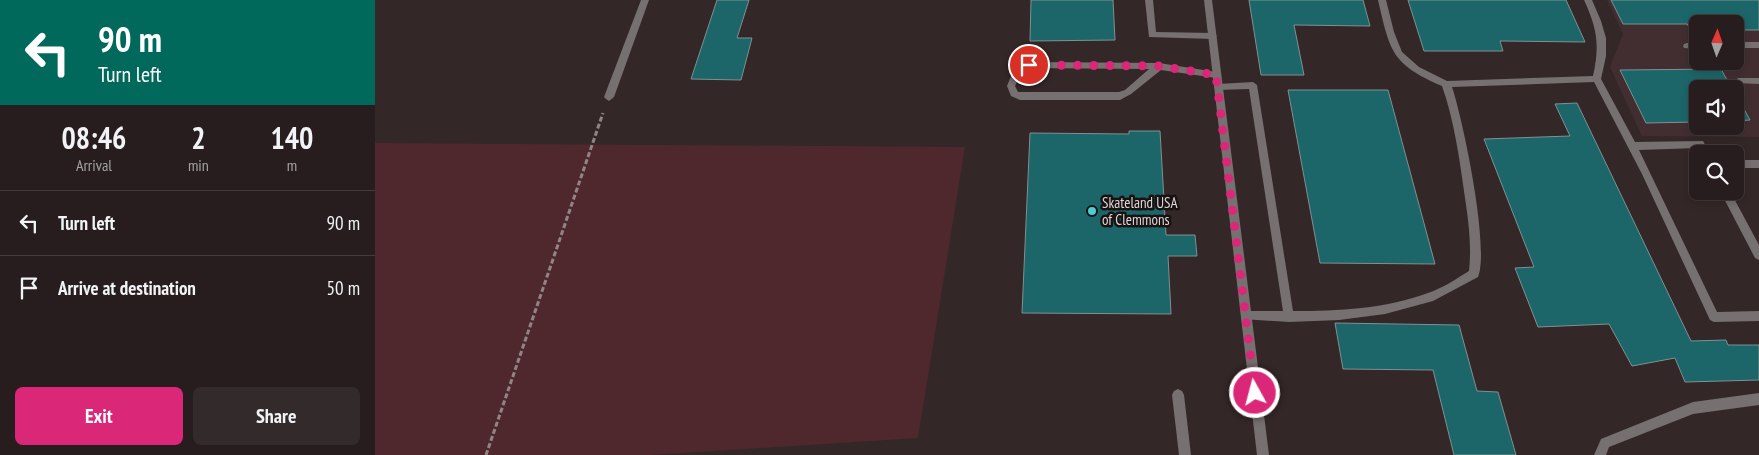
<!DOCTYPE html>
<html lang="en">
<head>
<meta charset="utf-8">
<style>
	body { margin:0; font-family:"PT Sans Narrow",sans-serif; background:#332a2b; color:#f1f3f6; height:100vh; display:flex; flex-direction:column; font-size:19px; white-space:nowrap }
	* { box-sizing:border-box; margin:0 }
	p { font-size:16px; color:#a4a2a4 }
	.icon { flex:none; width:28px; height:28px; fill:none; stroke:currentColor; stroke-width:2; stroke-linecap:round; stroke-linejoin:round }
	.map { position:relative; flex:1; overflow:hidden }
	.drawer { display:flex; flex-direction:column; background:#271d1e; width:375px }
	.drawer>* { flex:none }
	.banner { background:#00695c; color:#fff; overflow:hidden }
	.needle { width:32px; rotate:2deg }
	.fabs { position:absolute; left:1314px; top:15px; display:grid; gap:10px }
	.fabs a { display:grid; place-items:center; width:55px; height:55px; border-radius:8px; background:#271d1e; box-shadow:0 2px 8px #0003,0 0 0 1px #433b3c; font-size:25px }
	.pin { position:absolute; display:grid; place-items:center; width:42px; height:42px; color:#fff; margin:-21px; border:2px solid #fff; border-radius:50%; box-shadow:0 1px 5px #0007 }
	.me { position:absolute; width:55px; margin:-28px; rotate:353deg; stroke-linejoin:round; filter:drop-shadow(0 0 4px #0008) }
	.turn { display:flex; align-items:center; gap:18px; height:105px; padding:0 15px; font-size:22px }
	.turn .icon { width:65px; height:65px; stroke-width:2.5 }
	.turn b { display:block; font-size:35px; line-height:42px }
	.eta { display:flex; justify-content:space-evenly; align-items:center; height:85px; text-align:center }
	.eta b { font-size:30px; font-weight:700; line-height:35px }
	.primary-button { display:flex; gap:10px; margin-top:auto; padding:10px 15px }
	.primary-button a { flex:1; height:58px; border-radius:8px; background:#db2777; color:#fff; font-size:20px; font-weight:700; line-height:58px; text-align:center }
	.primary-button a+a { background:#332a2b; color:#f1f3f6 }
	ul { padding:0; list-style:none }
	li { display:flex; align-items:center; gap:15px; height:65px; padding:0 15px; border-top:1px solid #433b3c }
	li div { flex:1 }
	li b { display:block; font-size:19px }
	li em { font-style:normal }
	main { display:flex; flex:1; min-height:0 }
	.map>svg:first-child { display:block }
	.built { fill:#422e30; fill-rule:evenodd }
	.green { fill:#4f282d }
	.building { fill:#1c6669; stroke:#7f9191 }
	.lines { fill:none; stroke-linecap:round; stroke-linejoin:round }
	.path { stroke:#908586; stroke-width:3; stroke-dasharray:5 2.5; stroke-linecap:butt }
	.service { fill:#777070; fill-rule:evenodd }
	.minor { fill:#777070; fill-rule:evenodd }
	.route { stroke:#db2777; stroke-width:9; stroke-dasharray:0 16.2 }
	.poi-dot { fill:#51ccd1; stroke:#181212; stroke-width:2 }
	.labels { text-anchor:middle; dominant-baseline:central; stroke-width:5; stroke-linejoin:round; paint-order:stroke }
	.poi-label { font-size:15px; fill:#dfd6d7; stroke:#181212; text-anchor:start }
</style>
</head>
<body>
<main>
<section class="drawer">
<div class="banner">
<div class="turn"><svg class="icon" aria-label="left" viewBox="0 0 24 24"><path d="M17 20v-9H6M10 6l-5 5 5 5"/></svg><div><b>90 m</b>Turn left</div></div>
</div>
<div class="eta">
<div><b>08:46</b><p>Arrival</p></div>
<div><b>2</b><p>min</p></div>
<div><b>140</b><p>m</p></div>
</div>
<ul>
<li><svg class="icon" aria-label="left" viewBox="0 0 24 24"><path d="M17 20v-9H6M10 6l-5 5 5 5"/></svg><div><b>Turn left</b></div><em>90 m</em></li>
<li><svg class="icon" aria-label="arrive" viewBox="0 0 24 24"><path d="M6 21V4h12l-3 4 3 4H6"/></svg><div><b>Arrive at destination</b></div><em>50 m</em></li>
</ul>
<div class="primary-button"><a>Exit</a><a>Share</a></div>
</section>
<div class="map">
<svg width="1384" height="455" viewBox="0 0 1384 455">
	<rect width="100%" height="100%" fill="#342728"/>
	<path class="built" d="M1232,0H1384V137L1267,136L1235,67L1248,34ZM1322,24H1360V61H1322ZM1322,89H1360V126H1322Z"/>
	<polygon class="green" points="0,143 590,147 543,438 275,455 0,455"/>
	<g class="building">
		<polygon points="342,0 374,0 362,38 377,38 366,80 316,79"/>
		<polygon points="656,0 738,0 740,40 655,41"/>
		<polygon points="874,0 988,0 995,26 919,25 929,75 886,75"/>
		<polygon points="1033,0 1191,0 1210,42 1125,41 1128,51 1049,51"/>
		<polygon points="1236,0 1384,0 1384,30 1360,30 1360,24 1322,24 1322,30 1316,30 1312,24 1248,24"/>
		<polygon points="1346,69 1357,89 1322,89 1322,122 1271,123 1245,70"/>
		<polygon points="913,90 1013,90 1060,264 945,263"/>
		<polygon points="1360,93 1375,120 1360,121"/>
		<polygon points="1202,103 1316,341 1351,340 1353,345 1384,345 1384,380 1310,382 1300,358 1257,366 1234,324 1163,327 1140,268 1159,267 1109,139 1195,136 1180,104"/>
		<polygon points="754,131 785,131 791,235 820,235 822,256 793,256 796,314 647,313 655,133 754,134"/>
		<polygon points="960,323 1084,325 1102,391 1123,392 1141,455 1079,455 1058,370 968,369"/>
	</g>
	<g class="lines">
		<polyline class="path" points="111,455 228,113"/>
		<g class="service">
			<polygon points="770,0 778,0 781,32 838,33 842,36 838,39 774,37"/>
			<path d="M1003,0H1011L1019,32L1027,52L1044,67L1072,81L1218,76C1225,45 1222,28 1209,0H1217L1226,21L1231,38V56L1226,79L1260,142L1328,141L1335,154H1325L1322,148L1264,150L1342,312L1384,311V321L1339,322L1335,320L1267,174L1219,82L1077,87C1088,120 1115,248 1103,277L1058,301L1010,314L964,320L914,322L867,319L866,316L867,313L871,311H908L874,89L843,90L839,87L843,84L878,82L882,85L918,311C964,311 1010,309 1053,293C1068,288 1081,279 1094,271C1097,244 1093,218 1089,191C1084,156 1079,120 1067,86C1016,64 1015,51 1003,0Z"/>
			<rect x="1360" y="42" width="24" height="6"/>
			<polygon points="1312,43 1322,43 1322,49 1309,48 1308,46 1309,44"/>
			<path d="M654,62L784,63L841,72L845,75L841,78L786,70L756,94L745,100H645L636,96L632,86L639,69ZM655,68L774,69L750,90L744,92H643L640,86L646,73Z"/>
			<polygon points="1363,78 1384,78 1384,84 1360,83 1359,81"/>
			<rect x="1360" y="160" width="24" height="8"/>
			<polygon points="1345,191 1355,191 1384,245 1384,260 1380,258"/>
			<polygon points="803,389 807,391 809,395 816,455 804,455 797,395 799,391"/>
			<polygon points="1384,393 1384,405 1318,414 1234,447 1231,455 1219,455 1226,439 1318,402"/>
		</g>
		<g class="minor">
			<polygon points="266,0 274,0 239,97 234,101 231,99 229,97"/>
			<polygon points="829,0 837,0 894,455 882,455"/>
		</g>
	</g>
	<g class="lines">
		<polyline class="route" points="654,65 784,66 841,75 880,393"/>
	</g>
	<circle class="poi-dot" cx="717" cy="211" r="5"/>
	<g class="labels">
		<g class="poi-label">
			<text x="727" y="202">Skateland USA<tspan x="727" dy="17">of Clemmons</tspan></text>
		</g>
	</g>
</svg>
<div class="fabs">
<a><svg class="needle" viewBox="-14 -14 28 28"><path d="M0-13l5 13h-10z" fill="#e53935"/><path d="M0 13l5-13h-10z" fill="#a4a2a4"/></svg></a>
<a><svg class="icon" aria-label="sound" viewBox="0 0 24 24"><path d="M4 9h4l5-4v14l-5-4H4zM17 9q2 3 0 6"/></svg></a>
<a><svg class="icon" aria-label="search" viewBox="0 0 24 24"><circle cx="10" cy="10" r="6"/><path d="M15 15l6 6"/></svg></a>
</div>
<div class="pin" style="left:654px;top:65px;background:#d93025"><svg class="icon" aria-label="arrive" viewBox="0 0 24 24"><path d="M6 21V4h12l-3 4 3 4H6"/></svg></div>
<svg class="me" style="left:880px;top:393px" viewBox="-20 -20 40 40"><circle r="17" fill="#db2777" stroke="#fff" stroke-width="3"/><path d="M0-11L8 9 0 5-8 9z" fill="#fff"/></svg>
</div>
</main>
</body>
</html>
